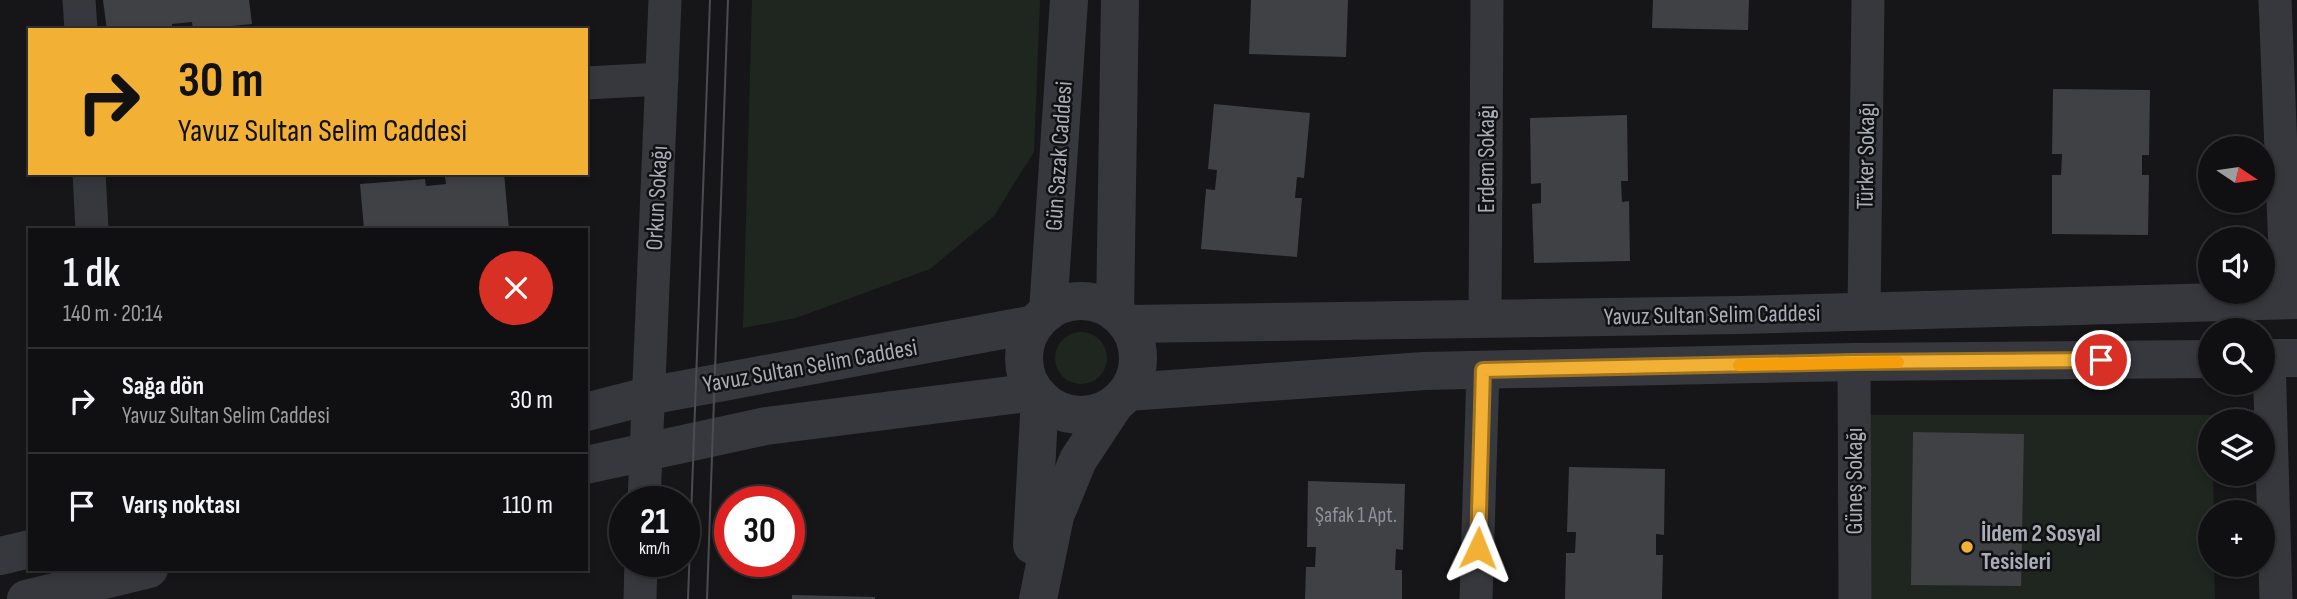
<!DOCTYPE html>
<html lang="tr">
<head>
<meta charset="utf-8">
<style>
	body { margin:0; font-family:"Sofia Sans Condensed",sans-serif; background:#1e1e20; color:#f1f3f6; height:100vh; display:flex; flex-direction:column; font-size:26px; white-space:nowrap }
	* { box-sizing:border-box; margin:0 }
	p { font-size:23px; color:#9c9d9f }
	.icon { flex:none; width:38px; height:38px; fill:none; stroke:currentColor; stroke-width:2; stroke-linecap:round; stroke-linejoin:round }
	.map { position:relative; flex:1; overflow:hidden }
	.drawer { position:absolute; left:28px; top:228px; width:560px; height:343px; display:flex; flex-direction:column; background:#101012; border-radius:0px; box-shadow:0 4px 10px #0003,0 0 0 2px #303032 }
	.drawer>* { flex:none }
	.banner { position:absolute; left:28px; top:28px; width:560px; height:147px; border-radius:0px; box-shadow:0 4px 10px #0003,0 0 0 2px #303032; background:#f2b134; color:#111; overflow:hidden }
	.needle { width:46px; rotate:103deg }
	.buttons { position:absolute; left:2198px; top:136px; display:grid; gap:14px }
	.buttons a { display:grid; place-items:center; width:77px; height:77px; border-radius:50%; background:#101012; box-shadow:0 4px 10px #0003,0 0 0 2px #303032; font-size:35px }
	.speed { position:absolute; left:609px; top:486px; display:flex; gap:14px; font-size:35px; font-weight:700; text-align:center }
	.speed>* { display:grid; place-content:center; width:91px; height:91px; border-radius:50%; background:#101012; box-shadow:0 4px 10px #0003,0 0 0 2px #303032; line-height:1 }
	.speed small { font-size:18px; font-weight:400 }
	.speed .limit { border:10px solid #d22; background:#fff; color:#111 }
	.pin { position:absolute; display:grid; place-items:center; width:60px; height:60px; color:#fff; margin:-30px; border:4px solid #fff; border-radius:50%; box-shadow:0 2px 7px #0007 }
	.me { position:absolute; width:77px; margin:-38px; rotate:2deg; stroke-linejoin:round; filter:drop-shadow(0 0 5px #0008) }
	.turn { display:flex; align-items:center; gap:24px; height:147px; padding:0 35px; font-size:32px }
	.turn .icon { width:91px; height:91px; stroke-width:2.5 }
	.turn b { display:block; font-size:49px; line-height:60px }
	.round { display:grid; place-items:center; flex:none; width:74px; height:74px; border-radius:37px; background:#1e1e20 }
	.overview { display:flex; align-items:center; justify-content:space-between; height:119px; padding:0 35px }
	h1 { font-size:42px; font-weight:600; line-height:52px }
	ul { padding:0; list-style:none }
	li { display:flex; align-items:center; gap:21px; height:105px; padding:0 35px; border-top:2px solid #303032 }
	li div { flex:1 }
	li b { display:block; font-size:26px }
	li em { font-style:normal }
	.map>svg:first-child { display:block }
	.green { fill:#1e261f }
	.building { fill:#404145 }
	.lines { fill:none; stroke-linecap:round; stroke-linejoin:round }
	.minor { stroke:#37383d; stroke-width:33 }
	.tertiary { stroke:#37383d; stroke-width:38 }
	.tram { stroke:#4a4c52; stroke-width:2 }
	.route-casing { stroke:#9d7322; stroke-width:18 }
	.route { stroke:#f2b134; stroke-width:12 }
	.slow { stroke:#f59e0b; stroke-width:12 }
	.poi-dot { fill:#f2b134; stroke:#111113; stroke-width:2.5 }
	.labels { text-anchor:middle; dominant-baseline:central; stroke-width:5; stroke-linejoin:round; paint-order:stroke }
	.number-label { font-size:21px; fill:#8e929b }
	.street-label { font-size:24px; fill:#a8adb8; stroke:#111113 }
	.poi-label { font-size:24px; font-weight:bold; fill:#a8adb8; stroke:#111113; text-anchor:start }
</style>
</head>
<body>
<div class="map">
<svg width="2297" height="599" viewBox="0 0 2297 599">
	<rect width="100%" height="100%" fill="#161618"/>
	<g class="green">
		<polygon points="752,0 1040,0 1034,152 994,216 930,269 796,318 743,328"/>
		<circle cx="1081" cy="358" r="26"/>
		<polygon points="1857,415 2213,415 2213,422 2210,422 2210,474 2213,474 2214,513 2210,513 2210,565 2214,565 2215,599 1855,599"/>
	</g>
	<g class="building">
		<polygon points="103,0 249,0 252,24 193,30 192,22 172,24 172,30 107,30"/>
		<polygon points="1251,0 1348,0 1346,57 1249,54"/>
		<polygon points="1653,0 1749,0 1748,30 1652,28"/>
		<polygon points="2053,89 2150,90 2149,155 2142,155 2142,175 2149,175 2148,235 2052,234 2052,175 2061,175 2062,154 2052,154"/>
		<polygon points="1214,104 1310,113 1304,178 1297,177 1295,198 1302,198 1297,257 1201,249 1206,189 1215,190 1217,170 1208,169"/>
		<polygon points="1627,115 1628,181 1621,181 1622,202 1629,201 1630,261 1534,263 1532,204 1541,203 1541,183 1531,184 1530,118"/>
		<polygon points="504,173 509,229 364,229 360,184 425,179 426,186 446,184 445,177"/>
		<polygon points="1913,432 2024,434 2021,586 1911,585"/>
		<polygon points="1569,467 1665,469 1664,535 1656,534 1656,555 1663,555 1662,599 1565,599 1566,553 1575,553 1576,532 1567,532"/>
		<polygon points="1308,481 1405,484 1403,550 1396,549 1395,570 1402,570 1402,599 1305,599 1306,567 1315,567 1316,547 1307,547"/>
		<polygon points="792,595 875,597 875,599 792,599"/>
	</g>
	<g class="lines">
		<g class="minor">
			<polyline points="79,0 81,30"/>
			<polyline points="2275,0 2287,301"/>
			<polyline points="586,83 662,79"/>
			<polyline points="89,173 92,229"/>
			<polyline points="1864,311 1868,0"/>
			<polyline points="1485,319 1487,0"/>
			<polyline points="2269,358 2276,599"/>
			<polyline points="1854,362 1855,599"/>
			<polyline points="644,502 665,0"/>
			<polyline points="640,599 641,562"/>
			<polyline points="1476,599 1483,370"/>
		</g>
		<g class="tertiary">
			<circle cx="1081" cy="358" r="57"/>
			<polyline points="1048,312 1069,0"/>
			<polyline points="1115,312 1120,0"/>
			<polyline points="1128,324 1739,315 2297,300"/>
			<polyline points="2263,358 2297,358"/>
			<polyline points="1128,392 1424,371 1854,362 2210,359"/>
			<polyline points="586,412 648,396 1035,324"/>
			<polyline points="586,465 766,426 1035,392"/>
			<polyline points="1032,545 1040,397"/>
			<polyline points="0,556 30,549"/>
			<polyline points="26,599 149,569"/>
			<polyline points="1038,599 1055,516 1078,460 1115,404"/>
		</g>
		<g class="tram">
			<polyline points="688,599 710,0"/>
			<polyline points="707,599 728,0"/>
		</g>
	</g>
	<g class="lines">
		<defs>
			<polyline id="route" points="1478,548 1483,370 1854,362 2101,360"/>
		</defs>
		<use href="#route" class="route-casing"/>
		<use href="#route" class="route"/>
		<polyline class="slow" points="1739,365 1898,362"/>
	</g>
	<circle class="poi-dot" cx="1967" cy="547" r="7"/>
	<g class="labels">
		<g class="number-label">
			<text x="1356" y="515">Şafak 1 Apt.</text>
		</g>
		<g class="street-label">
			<text transform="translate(1059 156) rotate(-86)">Gün Sazak Caddesi</text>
			<text transform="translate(1866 156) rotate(-89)">Türker Sokağı</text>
			<text transform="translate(1486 159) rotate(-90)">Erdem Sokağı</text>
			<text transform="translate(657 198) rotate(-87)">Orkun Sokağı</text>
			<text transform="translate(1712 315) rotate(-1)">Yavuz Sultan Selim Caddesi</text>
			<text transform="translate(810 366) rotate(-10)">Yavuz Sultan Selim Caddesi</text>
			<text transform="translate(1854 481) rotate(-90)">Güneş Sokağı</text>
		</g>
		<g class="poi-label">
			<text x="1981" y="533">İldem 2 Sosyal<tspan x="1981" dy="28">Tesisleri</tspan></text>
		</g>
	</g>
</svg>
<div class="buttons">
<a><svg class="needle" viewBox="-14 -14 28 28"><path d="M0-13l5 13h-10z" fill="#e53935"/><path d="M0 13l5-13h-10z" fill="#9c9d9f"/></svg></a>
<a><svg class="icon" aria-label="sound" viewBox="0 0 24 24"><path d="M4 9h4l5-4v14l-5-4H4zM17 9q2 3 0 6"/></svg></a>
<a><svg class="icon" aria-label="search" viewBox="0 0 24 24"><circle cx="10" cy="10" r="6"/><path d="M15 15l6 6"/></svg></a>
<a><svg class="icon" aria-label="layers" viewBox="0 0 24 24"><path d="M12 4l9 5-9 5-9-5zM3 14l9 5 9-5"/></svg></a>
<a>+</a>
</div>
<div class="speed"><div>21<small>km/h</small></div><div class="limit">30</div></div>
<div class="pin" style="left:2101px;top:360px;background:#d93025"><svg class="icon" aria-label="arrive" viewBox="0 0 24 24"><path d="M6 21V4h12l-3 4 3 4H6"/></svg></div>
<svg class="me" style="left:1478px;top:548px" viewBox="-20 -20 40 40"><path d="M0-17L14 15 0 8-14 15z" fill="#f2b134" stroke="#fff" stroke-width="4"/></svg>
<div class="banner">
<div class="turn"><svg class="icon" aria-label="right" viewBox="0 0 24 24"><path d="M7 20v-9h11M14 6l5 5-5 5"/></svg><div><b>30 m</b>Yavuz Sultan Selim Caddesi</div></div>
</div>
<section class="drawer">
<div class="overview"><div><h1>1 dk</h1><p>140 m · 20:14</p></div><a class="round" style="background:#d93025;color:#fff"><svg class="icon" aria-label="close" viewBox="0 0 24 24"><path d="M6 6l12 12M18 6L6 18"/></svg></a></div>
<ul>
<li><svg class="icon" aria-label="right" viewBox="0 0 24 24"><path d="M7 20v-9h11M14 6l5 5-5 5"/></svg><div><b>Sağa dön</b><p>Yavuz Sultan Selim Caddesi</p></div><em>30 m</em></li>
<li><svg class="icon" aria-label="arrive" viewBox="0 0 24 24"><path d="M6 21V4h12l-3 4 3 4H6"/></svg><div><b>Varış noktası</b></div><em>110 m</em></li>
</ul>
</section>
</div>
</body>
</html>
